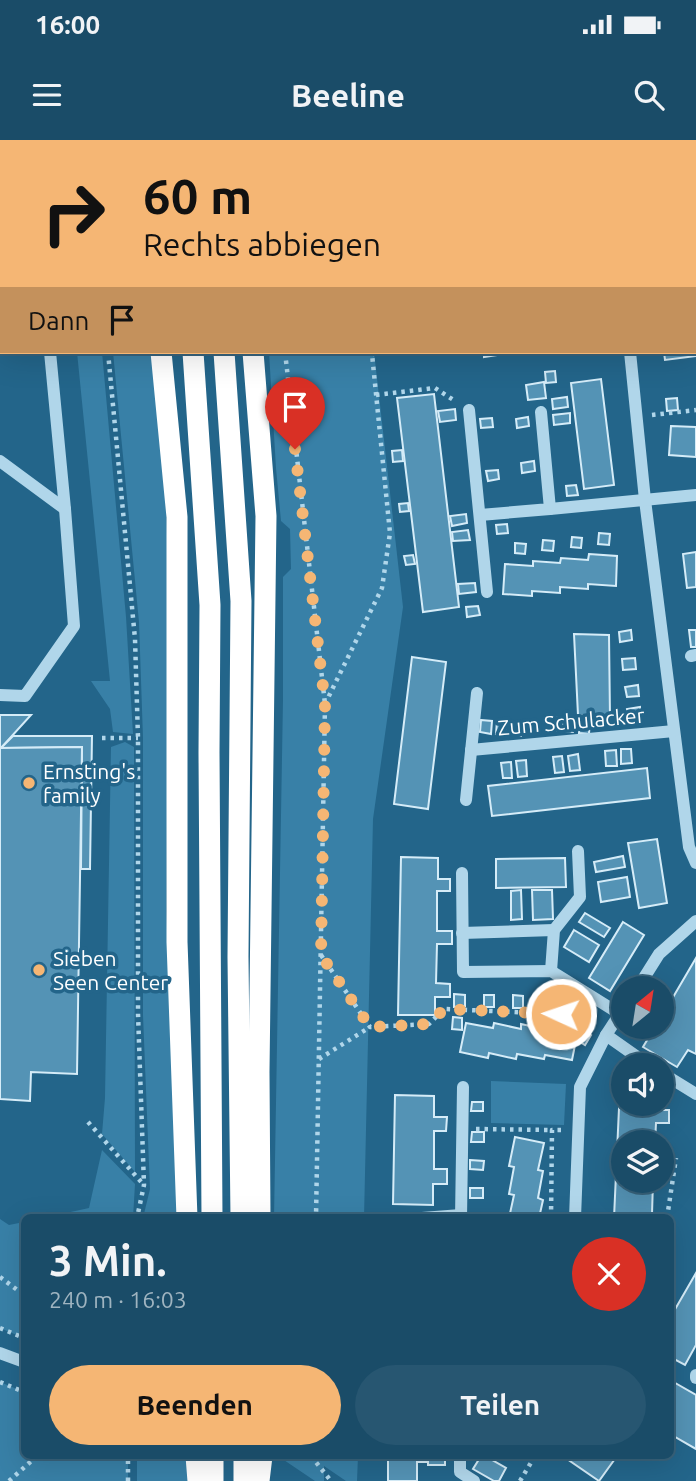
<!DOCTYPE html>
<html lang="de">
<head>
<meta charset="utf-8">
<style>
	body { margin:0; font-family:Ubuntu,sans-serif; background:#275671; color:#f1f3f6; height:100vh; display:flex; flex-direction:column; font-size:26px; white-space:nowrap }
	* { box-sizing:border-box; margin:0 }
	p { font-size:23px; color:#9fb4c0 }
	.icon { flex:none; width:38px; height:38px; fill:none; stroke:currentColor; stroke-width:2; stroke-linecap:round; stroke-linejoin:round }
	.map { position:relative; flex:1; overflow:hidden }
	.drawer { position:absolute; left:21px; top:1074px; width:653px; height:245px; display:flex; flex-direction:column; background:#1a4c68; border-radius:10px; box-shadow:0 7px 28px #0002,0 0 0 2px #38637c }
	.drawer>* { flex:none }
	.hud { position:absolute; left:0px; top:0px; width:696px; height:214px; box-shadow:0 7px 28px #0002,0 0 0 2px #38637c; background:#f5b674; color:#111; overflow:hidden }
	.needle { width:46px; rotate:30deg }
	.controls { position:absolute; left:611px; top:836px; display:grid; gap:14px }
	.controls a { display:grid; place-items:center; width:63px; height:63px; border-radius:50%; background:#1a4c68; box-shadow:0 7px 28px #0002,0 0 0 2px #38637c; font-size:35px }
	.pin { position:absolute; display:grid; place-items:center; width:60px; height:60px; color:#fff; margin:-72px -30px; border-radius:50% 50% 50% 0; rotate:-45deg; box-shadow:0 0 7px #0007 }
	.pin .icon { rotate:45deg }
	.me { position:absolute; width:77px; margin:-38px; rotate:273deg; stroke-linejoin:round; filter:drop-shadow(0 0 5px #0008) }
	.turn { display:flex; align-items:center; gap:24px; height:147px; padding:0 28px; font-size:32px }
	.turn .icon { width:91px; height:91px; stroke-width:2.5 }
	.turn b { display:block; font-size:49px; line-height:60px }
	.then { display:flex; align-items:center; height:66px; padding:0 28px; background:#0003; gap:14px; font-size:26px }
	.round { display:grid; place-items:center; flex:none; width:74px; height:74px; border-radius:37px; background:#275671 }
	.headline { display:flex; align-items:center; justify-content:space-between; height:119px; padding:0 28px }
	h1 { font-size:42px; font-weight:700; line-height:52px }
	.cta { display:flex; gap:14px; margin-top:auto; padding:14px 28px }
	.cta a { flex:1; height:80px; border-radius:42px; background:#f5b674; color:#111; font-size:28px; font-weight:700; line-height:80px; text-align:center }
	.cta a+a { background:#275671; color:#f1f3f6 }
	.status { display:flex; justify-content:space-between; align-items:center; height:49px; padding:0 35px; background:#1a4c68; direction:ltr }
	.status svg { height:19px; fill:currentColor }
	header { display:flex; justify-content:space-between; align-items:center; height:91px; padding:0 28px; background:#1a4c68; font-size:32px; font-weight:700 }
	.map>svg:first-child { display:block }
	.green { fill:#3880a7 }
	.building { fill:#5493b5; stroke:#d5ecf8; stroke-width:2 }
	.lines { fill:none; stroke-linecap:round; stroke-linejoin:round }
	.highway-tunnel { stroke:#447c9c; stroke-width:21; stroke-dasharray:21 10; stroke-linecap:butt }
	.path { stroke:#b0d6ea; stroke-width:4.5; stroke-dasharray:3.5 5; stroke-linecap:butt }
	.minor { stroke:#b0d6ea; stroke-width:12 }
	.highway { stroke:#fff; stroke-width:21 }
	.route { stroke:#f5b674; stroke-width:12; stroke-dasharray:0 21.6 }
	.poi-dot { fill:#f5b674; stroke:#23658a; stroke-width:2.5 }
	.labels { text-anchor:middle; dominant-baseline:central; stroke-width:7; stroke-linejoin:round; paint-order:stroke }
	.street-label { font-size:21px; fill:#fff; stroke:#23658a }
	.poi-label { font-size:21px; fill:#fff; stroke:#23658a; text-anchor:start }
</style>
</head>
<body>
<div class="status"><b>16:00</b><svg viewBox="0 0 49 12"><path d="M0 12V9h3v3zM5 12V6h3v6zM10 12V3h3v9zM15 12V0h3v12zM26 1h20v11H26zM47 4h2v5h-2z"/></svg></div>
<header><svg class="icon" aria-label="menu" viewBox="0 0 24 24"><path d="M4 6h16M4 12h16M4 18h16"/></svg>Beeline<svg class="icon" aria-label="search" viewBox="0 0 24 24"><circle cx="10" cy="10" r="6"/><path d="M15 15l6 6"/></svg></header>
<div class="map">
<svg width="696" height="1341" viewBox="0 0 696 1341">
	<rect width="100%" height="100%" fill="#23658a"/>
	<g class="green">
		<polygon points="77,212 102,212 126,477 133,594 113,592 110,569 91,541 110,541"/>
		<polygon points="113,212 151,212 163,303 169,441 166,771 182,1078 143,1078 150,1049 143,875 143,598 139,482"/>
		<polygon points="269,212 374,212 403,467 373,679 364,1078 274,1078 283,560 283,437 291,429 290,389 281,381 276,328"/>
		<polygon points="125,602 134,607 135,1032 102,994 105,958 111,607"/>
		<polygon points="491,941 566,944 564,985 491,983"/>
		<polygon points="102,1010 135,1044 133,1078 43,1078 89,1068"/>
		<polygon points="0,1079 9,1085 24,1082 24,1198 0,1188"/>
		<polygon points="0,1242 24,1252 24,1316 128,1316 128,1341 0,1341"/>
		<rect x="137" y="1316" width="51" height="25"/>
		<polygon points="278,1316 358,1316 357,1341 346,1341 324,1326 324,1341 315,1341"/>
	</g>
	<g class="building">
		<polygon points="696,58 696,216 665,220 664,212 695,212"/>
		<polygon points="484,212 516,212 484,217"/>
		<polygon points="555,231 556,242 546,243 545,232"/>
		<polygon points="601,239 614,345 584,349 571,243"/>
		<polygon points="544,242 546,258 528,260 526,245"/>
		<polygon points="434,254 459,467 423,472 397,258"/>
		<polygon points="567,257 568,267 553,269 552,259"/>
		<polygon points="677,258 678,270 667,271 666,259"/>
		<polygon points="455,269 456,280 440,282 438,271"/>
		<polygon points="570,273 570,283 554,285 553,275"/>
		<polygon points="528,277 529,286 517,288 516,279"/>
		<polygon points="492,278 493,287 481,288 480,279"/>
		<polygon points="671,286 696,287 696,317 669,315"/>
		<polygon points="402,310 403,321 393,322 392,311"/>
		<polygon points="534,321 535,331 522,333 521,323"/>
		<polygon points="498,330 499,339 488,341 486,331"/>
		<polygon points="576,345 578,355 567,356 566,346"/>
		<polygon points="408,363 409,371 400,372 399,364"/>
		<polygon points="466,374 467,383 452,386 450,376"/>
		<polygon points="507,384 508,393 497,394 496,385"/>
		<polygon points="468,390 470,400 453,401 452,392"/>
		<polygon points="599,393 610,394 609,405 598,404"/>
		<polygon points="572,397 582,398 581,408 571,407"/>
		<polygon points="543,400 554,401 553,411 542,410"/>
		<polygon points="515,403 526,404 525,414 515,413"/>
		<polygon points="696,412 696,447 687,448 683,414"/>
		<polygon points="589,414 617,416 616,446 588,444 588,449 560,447 560,453 532,451 532,456 503,454 505,424 533,426 533,421 560,423 561,418 588,420"/>
		<polygon points="413,415 415,424 406,425 404,416"/>
		<polygon points="475,443 476,452 459,454 458,444"/>
		<polygon points="478,466 480,475 467,477 466,467"/>
		<polygon points="631,490 632,500 620,502 619,492"/>
		<polygon points="689,490 696,490 696,507 691,507"/>
		<polygon points="574,494 609,495 610,578 578,575"/>
		<polygon points="412,517 446,522 428,669 394,664"/>
		<polygon points="635,518 636,529 623,530 622,519"/>
		<polygon points="638,545 639,556 627,557 625,547"/>
		<polygon points="640,567 640,574 628,575 627,569"/>
		<polygon points="0,575 31,575 1,608 0,608"/>
		<polygon points="549,577 560,578 558,591 548,590"/>
		<polygon points="564,578 574,579 573,592 563,591"/>
		<polygon points="580,579 590,580 589,594 579,593"/>
		<polygon points="481,580 492,581 491,594 480,592"/>
		<polygon points="497,581 507,582 505,595 496,594"/>
		<polygon points="512,583 522,584 521,596 511,595"/>
		<polygon points="13,596 92,596 90,729 81,729 82,607 1,608"/>
		<polygon points="82,607 77,934 31,932 30,961 0,959 0,608"/>
		<polygon points="621,609 631,609 632,623 621,624"/>
		<polygon points="616,610 617,626 606,626 605,611"/>
		<polygon points="578,614 580,630 570,631 568,616"/>
		<polygon points="562,616 564,632 555,633 553,617"/>
		<polygon points="526,620 527,636 518,637 516,621"/>
		<polygon points="511,622 512,638 503,638 501,623"/>
		<polygon points="647,628 650,658 492,676 488,646"/>
		<polygon points="657,699 667,763 639,768 628,703"/>
		<polygon points="623,716 625,727 596,732 594,722"/>
		<polygon points="401,717 438,718 438,739 450,739 450,751 437,751 437,791 452,791 452,804 437,804 436,843 450,844 450,857 435,857 435,875 398,875"/>
		<polygon points="565,718 566,747 496,748 496,719"/>
		<polygon points="627,737 630,757 601,762 598,742"/>
		<polygon points="521,750 522,779 511,780 511,751"/>
		<polygon points="532,750 552,750 553,779 533,780"/>
		<polygon points="585,773 610,788 604,797 579,782"/>
		<polygon points="623,782 644,795 610,851 589,838"/>
		<polygon points="574,790 599,805 589,822 564,807"/>
		<polygon points="696,818 696,914 688,910 677,927 643,907 655,887 662,887 662,876"/>
		<polygon points="454,854 465,855 465,866 454,867"/>
		<rect x="484" y="855" width="10" height="12"/>
		<polygon points="513,855 523,856 523,868 513,868"/>
		<rect x="545" y="856" width="9" height="12"/>
		<polygon points="453,877 462,878 462,890 452,889"/>
		<polygon points="466,883 493,888 494,883 521,889 521,884 549,890 550,885 578,890 572,920 545,915 544,919 517,914 516,919 489,913 488,918 460,912"/>
		<polygon points="583,890 591,895 585,905 577,900"/>
		<polygon points="620,946 623,947 623,964 656,964 656,970 669,970 669,983 656,983 655,1003 623,1003 623,1041 653,1041 652,1074 665,1075 664,1078 614,1078"/>
		<polygon points="395,955 434,956 434,977 447,977 446,991 434,991 434,1029 447,1029 447,1044 433,1044 433,1065 393,1064"/>
		<polygon points="472,962 483,962 483,971 471,971"/>
		<polygon points="472,992 484,992 484,1002 471,1002"/>
		<polygon points="515,997 544,1003 538,1030 543,1031 538,1058 543,1060 539,1078 509,1078 514,1055 509,1054 514,1027 509,1026"/>
		<polygon points="470,1020 484,1021 483,1030 470,1029"/>
		<polygon points="662,1021 669,1022 668,1036 662,1036"/>
		<rect x="470" y="1048" width="13" height="10"/>
		<polygon points="696,1133 696,1205 685,1225 670,1217 670,1178"/>
		<polygon points="670,1240 696,1255 696,1309 670,1294"/>
		<rect x="388" y="1316" width="29" height="25"/>
		<polygon points="419,1316 445,1316 445,1325 428,1325 428,1322 419,1322"/>
		<polygon points="481,1316 485,1316 506,1328 499,1341 494,1341 473,1329"/>
		<polygon points="569,1316 617,1316 599,1341 567,1319"/>
	</g>
	<g class="lines">
		<g class="highway-tunnel">
			<polyline points="169,0 169,2"/>
			<polyline points="201,0 201,2"/>
		</g>
		<g class="path">
			<polyline points="265,0 265,2"/>
			<polyline points="557,0 560,2"/>
			<polyline points="408,2 420,0"/>
			<polyline points="695,46 696,45"/>
			<polyline points="0,55 2,55"/>
			<polyline points="108,212 135,499 138,598 138,874 144,1045 137,1078"/>
			<polyline points="285,212 325,564 316,1078"/>
			<polyline points="376,255 435,248 455,261"/>
			<polyline points="652,275 696,270"/>
			<polyline points="325,564 382,448 390,393 372,214 394,212"/>
			<polyline points="102,598 138,598"/>
			<polyline points="321,815 370,887 429,884 444,869 561,874 591,891"/>
			<polyline points="319,919 370,887"/>
			<polyline points="88,982 143,1044"/>
			<polyline points="476,989 552,990"/>
			<polyline points="551,1078 552,990 562,990"/>
			<polyline points="667,1078 676,1018"/>
			<polyline points="0,1137 24,1155"/>
			<polyline points="0,1188 24,1198"/>
			<polyline points="0,1242 24,1252"/>
			<polyline points="311,1316 331,1341"/>
			<polyline points="9,1341 37,1316"/>
			<polyline points="128,1341 128,1316"/>
			<polyline points="520,1341 535,1316"/>
		</g>
		<g class="minor">
			<polyline points="441,0 441,2"/>
			<polyline points="530,0 533,2"/>
			<polyline points="695,21 696,20"/>
			<polyline points="0,86 2,87"/>
			<polyline points="630,212 645,360 689,707 696,723"/>
			<polyline points="469,270 487,452"/>
			<polyline points="0,321 65,369"/>
			<polyline points="550,369 696,355"/>
			<polyline points="480,375 550,369 541,272"/>
			<polyline points="691,516 696,515"/>
			<polyline points="0,555 25,556 74,486 65,369 50,212"/>
			<polyline points="471,610 674,591"/>
			<polyline points="466,660 477,553"/>
			<polyline points="462,733 463,832 551,831 620,874"/>
			<polyline points="462,793 554,790"/>
			<polyline points="551,831 554,790 580,757 578,711"/>
			<polyline points="637,849 659,814 696,781"/>
			<polyline points="606,895 650,926"/>
			<polyline points="662,933 696,954"/>
			<polyline points="422,1078 461,1075"/>
			<polyline points="461,1078 463,947"/>
			<polyline points="575,1078 580,947 606,895 623,869"/>
			<polyline points="0,1213 24,1222"/>
			<polyline points="696,1235 696,1238"/>
			<polyline points="460,1316 460,1332 474,1341"/>
		</g>
		<g class="highway">
			<polyline points="48,0 57,2"/>
			<polyline points="141,0 143,2"/>
			<polyline points="218,0 219,2"/>
			<polyline points="102,2 112,0"/>
			<polyline points="322,2 328,0"/>
			<polyline points="0,17 2,18"/>
			<polyline points="161,212 177,377 177,802 187,1078"/>
			<polyline points="193,212 210,465 209,612 212,1078"/>
			<polyline points="224,212 241,461 238,817 241,1078"/>
			<polyline points="253,212 266,376 259,932 260,1078"/>
			<polyline points="196,1316 198,1341"/>
			<polyline points="213,1341 213,1316"/>
			<polyline points="244,1341 244,1316"/>
			<polyline points="259,1341 262,1316"/>
		</g>
	</g>
	<g class="lines">
		<polyline class="route" points="295,309 325,564 321,815 370,887 429,884 444,869 561,874"/>
	</g>
	<g class="poi-dot">
		<circle cx="29" cy="643" r="7"/>
		<circle cx="39" cy="830" r="7"/>
	</g>
	<g class="labels">
		<g class="street-label">
			<text transform="translate(571 581) rotate(-5)">Zum Schulacker</text>
		</g>
		<g class="poi-label">
			<text x="43" y="631">Ernsting's<tspan x="43" dy="24">family</tspan></text>
			<text x="53" y="818">Sieben<tspan x="53" dy="24">Seen Center</tspan></text>
		</g>
	</g>
</svg>
<div class="controls">
<a><svg class="needle" viewBox="-14 -14 28 28"><path d="M0-13l5 13h-10z" fill="#e53935"/><path d="M0 13l5-13h-10z" fill="#9fb4c0"/></svg></a>
<a><svg class="icon" aria-label="sound" viewBox="0 0 24 24"><path d="M4 9h4l5-4v14l-5-4H4zM17 9q2 3 0 6"/></svg></a>
<a><svg class="icon" aria-label="layers" viewBox="0 0 24 24"><path d="M12 4l9 5-9 5-9-5zM3 14l9 5 9-5"/></svg></a>
</div>
<div class="pin" style="left:295px;top:309px;background:#d93025"><svg class="icon" aria-label="arrive" viewBox="0 0 24 24"><path d="M6 21V4h12l-3 4 3 4H6"/></svg></div>
<svg class="me" style="left:561px;top:874px" viewBox="-20 -20 40 40"><circle r="17" fill="#f5b674" stroke="#fff" stroke-width="3"/><path d="M0-11L8 9 0 5-8 9z" fill="#fff"/></svg>
<div class="hud">
<div class="turn"><svg class="icon" aria-label="right" viewBox="0 0 24 24"><path d="M7 20v-9h11M14 6l5 5-5 5"/></svg><div><b>60 m</b>Rechts abbiegen</div></div>
<div class="then">Dann<svg class="icon" aria-label="arrive" viewBox="0 0 24 24"><path d="M6 21V4h12l-3 4 3 4H6"/></svg></div>
</div>
<section class="drawer">
<div class="headline"><div><h1>3 Min.</h1><p>240 m · 16:03</p></div><a class="round" style="background:#d93025;color:#fff"><svg class="icon" aria-label="close" viewBox="0 0 24 24"><path d="M6 6l12 12M18 6L6 18"/></svg></a></div>
<div class="cta"><a>Beenden</a><a>Teilen</a></div>
</section>
</div>
</body>
</html>
